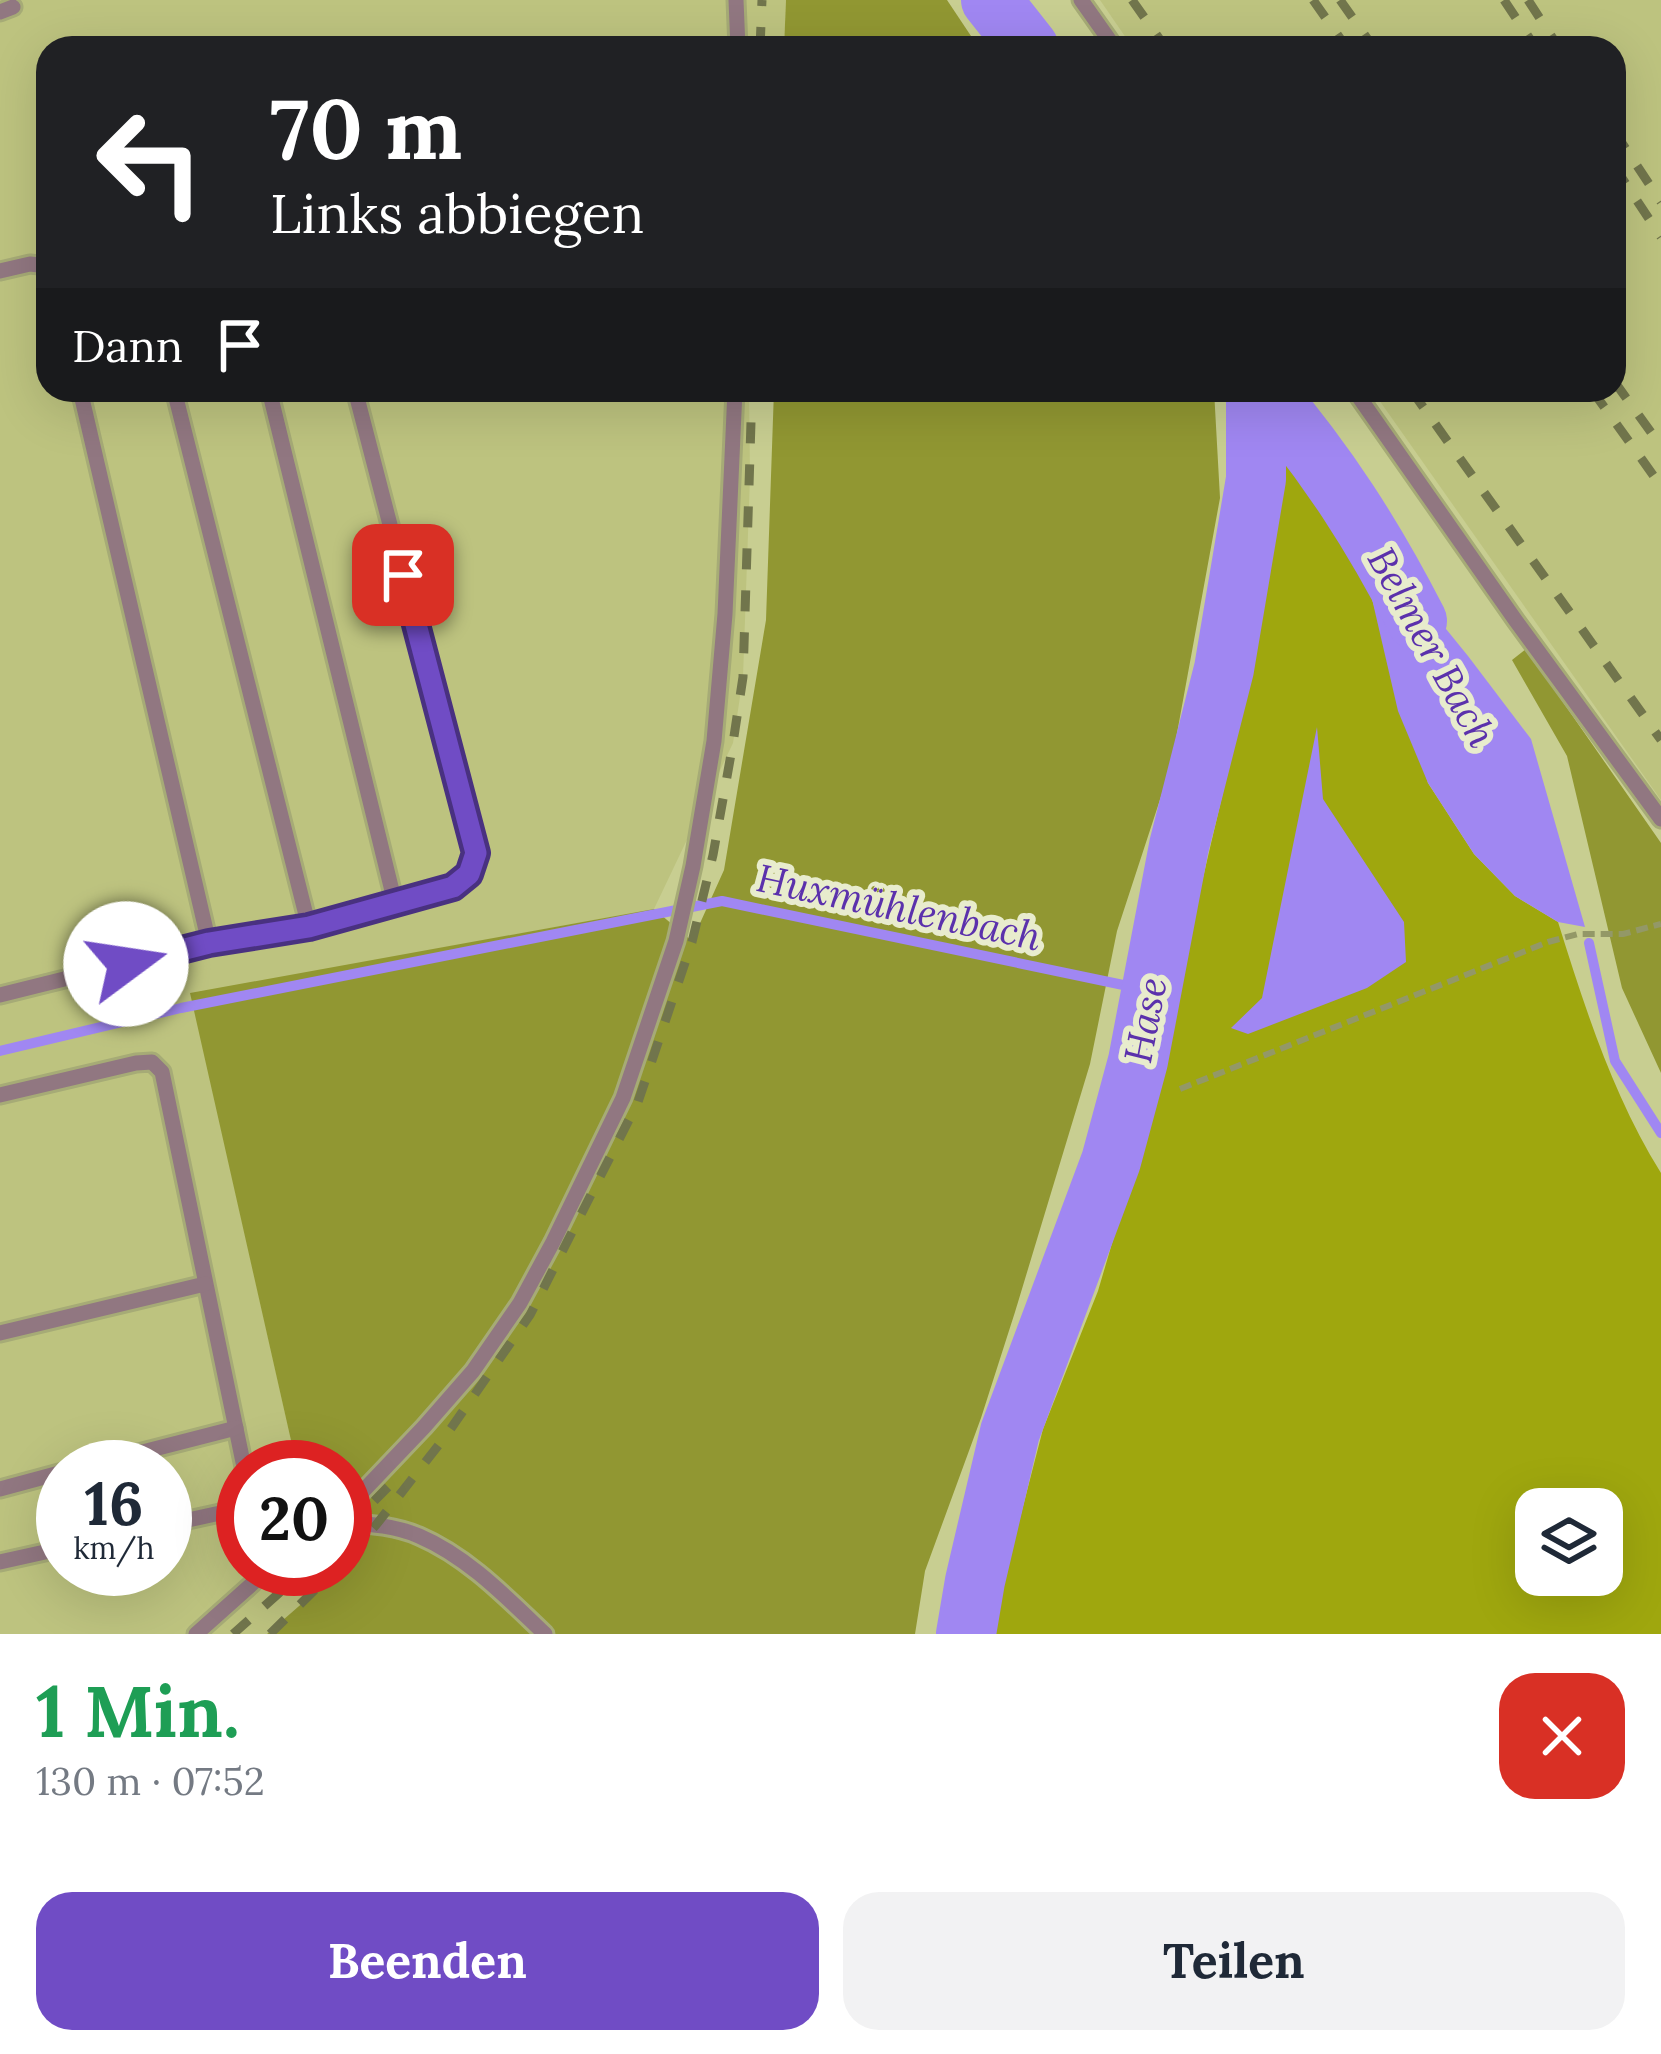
<!DOCTYPE html>
<html lang="de">
<head>
<meta charset="utf-8">
<style>
	body { margin:0; font-family:Lora,serif; background:#f2f2f3; color:#1f2937; height:100vh; display:flex; flex-direction:column; font-size:45px; white-space:nowrap }
	* { box-sizing:border-box; margin:0 }
	p { font-size:39px; color:#747a83 }
	.icon { flex:none; width:66px; height:66px; fill:none; stroke:currentColor; stroke-width:2; stroke-linecap:round; stroke-linejoin:round }
	.map { position:relative; height:1634px; overflow:hidden }
	.sheet { display:flex; flex-direction:column; background:#fff; flex:1 }
	.sheet>* { flex:none }
	.hud { position:absolute; left:36px; top:36px; width:1590px; height:366px; border-radius:36px; box-shadow:0 12px 48px #0002; background:#202124; color:#fff; overflow:hidden }
	.tools { position:absolute; left:1515px; top:1488px; display:grid; gap:24px }
	.tools a { display:grid; place-items:center; width:108px; height:108px; border-radius:24px; background:#fff; box-shadow:0 12px 48px #0002; font-size:60px }
	.speed { position:absolute; left:36px; top:1440px; display:flex; gap:24px; font-size:60px; font-weight:700; text-align:center }
	.speed>* { display:grid; place-content:center; width:156px; height:156px; border-radius:50%; background:#fff; box-shadow:0 12px 48px #0002; line-height:1 }
	.speed small { font-size:30px; font-weight:400 }
	.speed .limit { border:18px solid #d22; background:#fff; color:#111 }
	.pin { position:absolute; display:grid; place-items:center; width:102px; height:102px; color:#fff; margin:-51px; border-radius:24px; box-shadow:0 6px 18px #0006 }
	.me { position:absolute; width:132px; margin:-66px; rotate:76deg; stroke-linejoin:round; filter:drop-shadow(0 0 9px #0008) }
	.turn { display:flex; align-items:center; gap:42px; height:252px; padding:0 36px; font-size:54px }
	.turn .icon { width:156px; height:156px; stroke-width:2.5 }
	.turn b { display:block; font-size:84px; line-height:102px }
	.then { display:flex; align-items:center; height:114px; padding:0 36px; background:#0003; gap:24px; font-size:45px }
	.round { display:grid; place-items:center; flex:none; width:126px; height:126px; border-radius:36px; background:#f2f2f3 }
	.summary { display:flex; align-items:center; justify-content:space-between; height:204px; padding:0 36px }
	h1 { font-size:72px; font-weight:800; line-height:90px; color:#1e9e55 }
	.cta { display:flex; gap:24px; margin-top:auto; padding:24px 36px }
	.cta a { flex:1; height:138px; border-radius:36px; background:#704cc5; color:#fff; font-size:48px; font-weight:800; line-height:138px; text-align:center }
	.cta a+a { background:#f2f2f3; color:#1f2937 }
	.map>svg:first-child { display:block }
	.built { fill:#bdc37f; fill-rule:evenodd }
	.green { fill:#9fa70e; fill-rule:evenodd }
	.forest { fill:#919732 }
	.water { fill:#a087f2 }
	.lines { fill:none; stroke-linecap:round; stroke-linejoin:round }
	.stream { stroke:#a087f2; stroke-width:10 }
	.river { stroke:#a087f2; stroke-width:60 }
	.lane-casing { stroke:#a6ab76; stroke-width:21 }
	.path { stroke:#939867; stroke-width:6; stroke-dasharray:12 6; stroke-linecap:butt }
	.lane { stroke:#917781; stroke-width:15 }
	.rail { stroke:#71754c; stroke-width:9; stroke-dasharray:21 21; stroke-linecap:butt }
	.route-casing { stroke:#493180; stroke-width:30 }
	.route { stroke:#704cc5; stroke-width:21 }
	.labels { text-anchor:middle; dominant-baseline:central; stroke-width:12; stroke-linejoin:round; paint-order:stroke }
	.water-label { font-size:39px; font-style:italic; fill:#5b31ac; stroke:#e8eccd }
</style>
</head>
<body>
<div class="map">
<svg width="1661" height="1634" viewBox="0 0 1661 1634">
	<rect width="100%" height="100%" fill="#c8ce91"/>
	<g class="built">
		<path d="M0,0H786L784,48H48V390H749L750,476L743,677L733,743L654,909L191,994L297,1467H243V1569H311L314,1593L270,1634H0ZM63,1467H165V1569H63Z"/>
		<polygon points="1100,0 1661,0 1661,800 1372,390 1614,390 1614,48 1133,48"/>
	</g>
	<path class="green" d="M1286,441L1377,570L1372,599L1428,783L1474,854L1515,896L1558,922C1585,1008 1613,1096 1661,1173V1634H990L1043,1429L1098,1291L1138,1155L1224,788L1276,525ZM1536,1509H1602V1575H1536Z"/>
	<g class="forest">
		<polygon points="786,0 947,0 979,48 784,48"/>
		<polygon points="774,390 1214,390 1220,498 1171,766 1117,931 1090,1064 1015,1312 981,1418 925,1571 915,1634 267,1634 314,1593 311,1569 345,1569 345,1467 297,1467 190,993 654,909 692,941 724,870 766,620"/>
		<polygon points="1526,649 1661,843 1661,1073 1622,988 1567,756 1512,660"/>
	</g>
	<g class="water">
		<polygon points="1381,549 1468,656 1531,739 1585,927 1558,922 1515,896 1474,854 1428,783 1398,711 1372,599"/>
		<polygon points="1317,727 1323,799 1404,922 1406,962 1367,988 1248,1034 1231,1028 1262,998"/>
	</g>
	<g class="lines">
		<g class="stream">
			<polyline points="1589,943 1615,1061 1661,1133"/>
			<polyline points="0,1051 181,1008 722,901 1152,991"/>
		</g>
		<g class="river">
			<polyline points="991,0 1029,48"/>
			<path d="M1264,390C1327,464 1373,535 1417,621"/>
			<polyline points="966,1634 975,1581 1010,1432 1111,1161 1138,1061 1179,846 1224,669 1256,479 1256,390"/>
		</g>
		<defs>
			<g id="lane">
				<polyline points="736,0 738,48"/>
				<polyline points="1081,0 1115,48"/>
				<polyline points="0,12 13,7"/>
				<polyline points="0,271 30,264 48,266"/>
				<polyline points="174,390 309,927 453,887 469,874 475,852 355,390"/>
				<polyline points="269,390 395,903"/>
				<polyline points="1354,390 1516,621 1661,819"/>
				<polyline points="209,943 309,927"/>
				<polyline points="0,995 209,943 80,390"/>
				<polyline points="0,1095 136,1063 152,1062 162,1072 244,1467"/>
				<polyline points="0,1333 205,1284"/>
				<polyline points="84,1467 236,1428"/>
				<polyline points="0,1489 63,1472"/>
				<polyline points="345,1510 424,1427 473,1371 520,1303 553,1242 623,1098 676,941 693,866 714,741 725,614 735,390"/>
				<path d="M345,1522C369,1524 396,1526 419,1536C468,1557 507,1598 545,1634"/>
				<polyline points="165,1525 243,1508"/>
				<polyline points="0,1562 63,1548"/>
				<polyline points="196,1634 253,1583 259,1569"/>
			</g>
		</defs>
		<use href="#lane" class="lane-casing"/>
		<polyline class="path" points="1180,1089 1548,942 1578,934 1623,934 1661,924"/>
		<use href="#lane" class="lane"/>
		<g class="rail">
			<polyline points="1132,0 1166,48"/>
			<polyline points="1313,0 1347,48"/>
			<polyline points="1340,0 1374,48"/>
			<polyline points="1504,0 1536,48"/>
			<polyline points="1528,0 1559,48"/>
			<polyline points="760,48 762,0"/>
			<polyline points="1614,131 1661,202"/>
			<polyline points="1614,166 1661,237"/>
			<polyline points="1614,381 1661,446"/>
			<polyline points="1411,390 1661,740"/>
			<polyline points="1592,390 1661,486"/>
			<polyline points="345,1531 388,1487"/>
			<polyline points="345,1559 376,1525 445,1437 530,1315 638,1102 692,942 713,855 733,743 743,677 752,390"/>
			<polyline points="233,1634 306,1569"/>
			<polyline points="270,1634 336,1569"/>
		</g>
	</g>
	<g class="lines">
		<defs>
			<polyline id="route" points="126,964 209,943 309,927 453,887 469,874 476,853 403,575"/>
		</defs>
		<use href="#route" class="route-casing"/>
		<use href="#route" class="route"/>
	</g>
	<g class="labels">
		<g class="water-label">
			<text transform="translate(1432 647) rotate(61)">Belmer Bach</text>
			<text transform="translate(899 907) rotate(12)">Huxmühlenbach</text>
			<text transform="translate(1145 1020) rotate(-79)">Hase</text>
		</g>
	</g>
</svg>
<div class="tools">
<a><svg class="icon" aria-label="layers" viewBox="0 0 24 24"><path d="M12 4l9 5-9 5-9-5zM3 14l9 5 9-5"/></svg></a>
</div>
<div class="speed"><div>16<small>km/h</small></div><div class="limit">20</div></div>
<div class="pin" style="left:403px;top:575px;background:#d93025"><svg class="icon" aria-label="arrive" viewBox="0 0 24 24"><path d="M6 21V4h12l-3 4 3 4H6"/></svg></div>
<svg class="me" style="left:126px;top:964px" viewBox="-20 -20 40 40"><circle r="19" fill="#fff"/><path d="M0-13L10 11 0 6-10 11z" fill="#704cc5"/></svg>
<div class="hud">
<div class="turn"><svg class="icon" aria-label="left" viewBox="0 0 24 24"><path d="M17 20v-9H6M10 6l-5 5 5 5"/></svg><div><b>70 m</b>Links abbiegen</div></div>
<div class="then">Dann<svg class="icon" aria-label="arrive" viewBox="0 0 24 24"><path d="M6 21V4h12l-3 4 3 4H6"/></svg></div>
</div>
</div>
<section class="sheet">
<div class="summary"><div><h1>1 Min.</h1><p>130 m · 07:52</p></div><a class="round" style="background:#d93025;color:#fff"><svg class="icon" aria-label="close" viewBox="0 0 24 24"><path d="M6 6l12 12M18 6L6 18"/></svg></a></div>
<div class="cta"><a>Beenden</a><a>Teilen</a></div>
</section>
</body>
</html>
